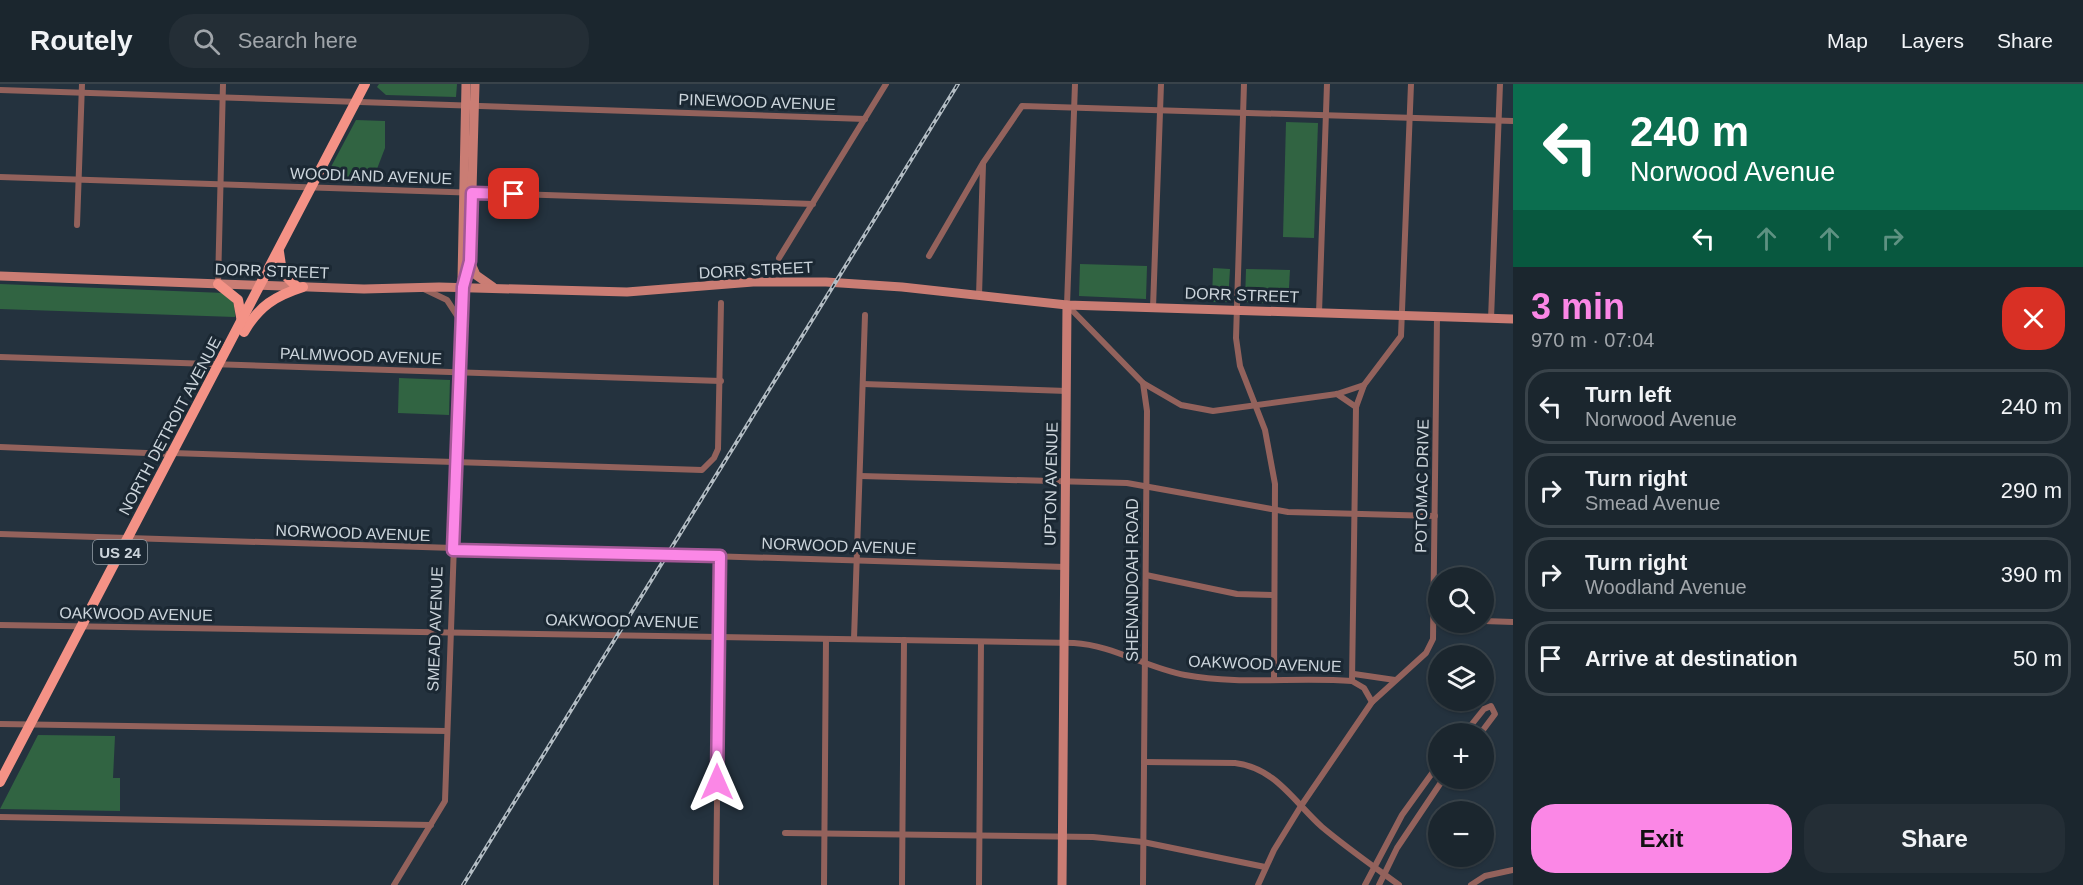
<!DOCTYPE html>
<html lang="en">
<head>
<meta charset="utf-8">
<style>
	body { margin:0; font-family:Arial,sans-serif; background:#242e36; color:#f1f3f6; height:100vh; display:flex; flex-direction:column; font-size:22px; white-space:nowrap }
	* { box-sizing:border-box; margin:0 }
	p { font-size:20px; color:#a0a5aa }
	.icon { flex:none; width:33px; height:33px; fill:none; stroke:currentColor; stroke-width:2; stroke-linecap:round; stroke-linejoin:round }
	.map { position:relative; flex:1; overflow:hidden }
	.panel { display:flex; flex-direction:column; background:#1b262e; width:570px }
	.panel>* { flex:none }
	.top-card { background:#0b6e4f; color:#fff; overflow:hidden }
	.buttons { position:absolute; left:1428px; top:483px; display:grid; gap:12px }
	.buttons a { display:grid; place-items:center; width:66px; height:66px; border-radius:50%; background:#1b262e; box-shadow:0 2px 4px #0004,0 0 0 2px #39434a; font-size:30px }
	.pin { position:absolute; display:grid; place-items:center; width:51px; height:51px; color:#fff; margin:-26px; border-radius:12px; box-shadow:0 3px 9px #0006 }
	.me { position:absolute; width:66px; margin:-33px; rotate:0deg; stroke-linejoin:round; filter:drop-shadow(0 0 4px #0008) }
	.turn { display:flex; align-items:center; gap:21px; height:126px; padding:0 18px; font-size:27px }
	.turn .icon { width:78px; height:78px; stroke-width:2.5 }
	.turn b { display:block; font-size:42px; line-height:51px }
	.lanes { display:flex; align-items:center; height:57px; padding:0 18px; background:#0003; justify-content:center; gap:30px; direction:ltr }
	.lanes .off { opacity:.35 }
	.round { display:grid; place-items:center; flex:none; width:63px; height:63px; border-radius:24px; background:#242e36 }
	.headline { display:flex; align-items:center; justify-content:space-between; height:102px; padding:0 18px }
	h1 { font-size:36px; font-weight:800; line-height:45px; color:#fb87e6 }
	.action { display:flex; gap:12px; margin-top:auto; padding:12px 18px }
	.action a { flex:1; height:69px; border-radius:24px; background:#fb87e6; color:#111; font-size:24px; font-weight:800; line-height:69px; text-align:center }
	.action a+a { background:#242e36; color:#f1f3f6 }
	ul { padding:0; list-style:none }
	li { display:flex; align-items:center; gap:18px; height:75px; margin:0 12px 9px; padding:0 6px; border:3px solid #39434a; border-radius:24px }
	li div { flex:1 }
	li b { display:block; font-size:22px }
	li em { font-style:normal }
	header { display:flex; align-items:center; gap:36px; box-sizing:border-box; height:84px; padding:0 30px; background:#1b262e; border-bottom:2px solid #39434a }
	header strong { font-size:28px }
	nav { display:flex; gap:33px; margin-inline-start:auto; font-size:21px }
	.search { width:420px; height:54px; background:#242e36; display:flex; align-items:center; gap:15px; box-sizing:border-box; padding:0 21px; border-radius:24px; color:#a0a5aa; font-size:22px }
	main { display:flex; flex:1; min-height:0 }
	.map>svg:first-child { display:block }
	.green { fill:#316442 }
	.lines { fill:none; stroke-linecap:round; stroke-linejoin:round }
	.street { stroke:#93625c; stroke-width:6 }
	.secondary { stroke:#ca7d74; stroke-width:9 }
	.primary { stroke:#f49286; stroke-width:10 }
	.rail-casing { stroke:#b3bdc4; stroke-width:4 }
	.rail { stroke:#1b2833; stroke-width:1.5; stroke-dasharray:4.5; stroke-linecap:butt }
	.route-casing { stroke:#a35896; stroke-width:15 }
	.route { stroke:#fb87e6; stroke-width:10 }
	.labels { text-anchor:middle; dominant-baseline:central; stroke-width:6; stroke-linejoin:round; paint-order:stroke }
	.shield { fill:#1b2833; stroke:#97a1a9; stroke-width:1.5 }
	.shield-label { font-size:15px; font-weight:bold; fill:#ccd5dc }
	.street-label { font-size:16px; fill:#ccd5dc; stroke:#1b2833 }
</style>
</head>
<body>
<header>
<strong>Routely</strong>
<div class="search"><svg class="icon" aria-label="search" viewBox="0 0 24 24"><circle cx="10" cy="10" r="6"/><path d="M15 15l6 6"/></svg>Search here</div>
<nav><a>Map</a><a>Layers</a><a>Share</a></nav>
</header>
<main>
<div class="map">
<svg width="1513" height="801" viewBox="0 0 1513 801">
	<rect width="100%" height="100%" fill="#24323e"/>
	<g class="green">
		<polygon points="379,0 457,0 456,13 386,11 377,3"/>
		<polygon points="356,36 385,37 385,64 372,98 324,96"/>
		<polygon points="1286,38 1318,39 1314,154 1283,153"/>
		<polygon points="1080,180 1147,182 1146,215 1079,212"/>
		<polygon points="1213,184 1230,185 1228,218 1212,218"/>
		<polygon points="1246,185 1290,186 1288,220 1245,218"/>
		<path d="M0,200L224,209C234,215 235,222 235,233L0,225Z"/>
		<polygon points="399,294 450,296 449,331 398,329"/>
		<polygon points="38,651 115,652 113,694 120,694 120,727 0,725"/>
	</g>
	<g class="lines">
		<g class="street">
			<polyline points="1075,0 1067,221 1143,299 1147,327 1143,801"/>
			<polyline points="1244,0 1236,254 1240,282 1265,346 1275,400 1274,596"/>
			<polyline points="0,6 865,35"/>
			<polyline points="0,93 813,120"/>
			<polyline points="77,141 82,0"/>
			<polyline points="929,172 983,79 1022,22 1513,37"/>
			<polyline points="779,174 886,0"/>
			<polyline points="218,200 223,0"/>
			<polyline points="424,205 447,216 460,236"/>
			<polyline points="979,212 983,80"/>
			<polyline points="1153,224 1161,0"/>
			<polyline points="1319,229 1327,0"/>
			<polyline points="1491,235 1500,0"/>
			<polyline points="0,273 721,297"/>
			<polyline points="1143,299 1181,321 1213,327 1337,310 1364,301"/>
			<polyline points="863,300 1067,307"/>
			<polyline points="1337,310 1356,323"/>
			<polyline points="0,363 171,370"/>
			<polyline points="172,369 702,386 714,374 718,365 721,219"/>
			<polyline points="860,392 1127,399 1288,428 1435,432"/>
			<polyline points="0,450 1065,483"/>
			<polyline points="1146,491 1237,510 1273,511"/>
			<polyline points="1484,537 1513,538"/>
			<path d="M0,541L1074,559C1112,561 1147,584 1185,591C1239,601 1296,593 1352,597L1364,604L1372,618"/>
			<polyline points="854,555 865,231"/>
			<polyline points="1354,590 1395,596"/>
			<polyline points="1352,597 1356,323 1364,301 1401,252 1411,0"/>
			<polyline points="0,640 447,647"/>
			<polyline points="1464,650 1484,625 1491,622 1495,630 1480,650"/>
			<path d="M1144,678L1235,679C1276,684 1294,718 1322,743C1347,764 1373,782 1399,801"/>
			<polyline points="0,733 431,741"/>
			<polyline points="785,749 1093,753 1143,758 1265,783"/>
			<polyline points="394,801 445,717 463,203"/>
			<polyline points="716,801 720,472"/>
			<polyline points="824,801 826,555"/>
			<polyline points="902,801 904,556"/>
			<polyline points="979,801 981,558"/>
			<polyline points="1258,801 1274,766 1301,722 1372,618 1426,569 1433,555 1437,233"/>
			<polyline points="1365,801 1402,731 1438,681"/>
			<polyline points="1379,801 1397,764 1444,694"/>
			<polyline points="1471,801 1485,792 1513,786"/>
		</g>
		<g class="secondary">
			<polyline points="470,177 476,191 493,203"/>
			<polyline points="0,192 364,205 439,203 627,208 753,198 826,198 902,203 1067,221 1513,235"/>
			<polyline points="462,195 466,0"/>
			<polyline points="463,203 470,177 475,0"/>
			<polyline points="1062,801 1067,221"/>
		</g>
		<g class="primary">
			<polyline points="279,168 282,188 297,203"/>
			<polyline points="218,200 238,216 242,238"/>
			<path d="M244,248C259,222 275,212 303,203"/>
			<polyline points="0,698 365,0"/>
		</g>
		<defs>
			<polyline id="rail" points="463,801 958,0"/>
		</defs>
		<use href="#rail" class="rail-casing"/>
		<use href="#rail" class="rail"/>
	</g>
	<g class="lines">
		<defs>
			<polyline id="route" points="514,110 472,109 470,177 463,203 453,466 720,472 717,698"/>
		</defs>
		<use href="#route" class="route-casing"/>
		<use href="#route" class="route"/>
	</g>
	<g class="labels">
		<rect class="shield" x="93" y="456" width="54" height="24" rx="4.5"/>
		<g class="shield-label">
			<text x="120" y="468">US 24</text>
		</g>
		<g class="street-label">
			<text transform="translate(757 18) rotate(2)">PINEWOOD AVENUE</text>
			<text transform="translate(371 92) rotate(2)">WOODLAND AVENUE</text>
			<text transform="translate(756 186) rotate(-3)">DORR STREET</text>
			<text transform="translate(272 187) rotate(2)">DORR STREET</text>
			<text transform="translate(1242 211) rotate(2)">DORR STREET</text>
			<text transform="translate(361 272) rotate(2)">PALMWOOD AVENUE</text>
			<text transform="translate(170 342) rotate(-62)">NORTH DETROIT AVENUE</text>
			<text transform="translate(1051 400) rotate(-89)">UPTON AVENUE</text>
			<text transform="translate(1422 402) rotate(-89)">POTOMAC DRIVE</text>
			<text transform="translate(353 449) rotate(2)">NORWOOD AVENUE</text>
			<text transform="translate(839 462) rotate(2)">NORWOOD AVENUE</text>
			<text transform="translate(1132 496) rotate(-90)">SHENANDOAH ROAD</text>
			<text transform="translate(136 530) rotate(1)">OAKWOOD AVENUE</text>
			<text transform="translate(622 537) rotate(1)">OAKWOOD AVENUE</text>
			<text transform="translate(435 545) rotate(-88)">SMEAD AVENUE</text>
			<text transform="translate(1265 580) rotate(2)">OAKWOOD AVENUE</text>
		</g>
	</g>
</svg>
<div class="buttons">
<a><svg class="icon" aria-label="search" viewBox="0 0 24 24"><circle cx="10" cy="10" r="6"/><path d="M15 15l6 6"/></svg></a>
<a><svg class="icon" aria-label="layers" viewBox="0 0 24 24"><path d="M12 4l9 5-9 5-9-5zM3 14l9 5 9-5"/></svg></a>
<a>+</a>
<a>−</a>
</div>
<div class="pin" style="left:514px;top:110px;background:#d93025"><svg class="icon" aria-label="arrive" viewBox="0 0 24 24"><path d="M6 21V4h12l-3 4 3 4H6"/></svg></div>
<svg class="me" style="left:717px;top:698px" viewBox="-20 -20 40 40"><path d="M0-17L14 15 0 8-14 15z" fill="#fb87e6" stroke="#fff" stroke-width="4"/></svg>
</div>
<section class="panel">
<div class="top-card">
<div class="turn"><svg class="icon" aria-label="left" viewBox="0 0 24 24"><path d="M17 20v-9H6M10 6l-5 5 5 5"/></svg><div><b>240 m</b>Norwood Avenue</div></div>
<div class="lanes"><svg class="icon" aria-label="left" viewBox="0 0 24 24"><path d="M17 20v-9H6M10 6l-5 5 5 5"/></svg><svg class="icon off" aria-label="ahead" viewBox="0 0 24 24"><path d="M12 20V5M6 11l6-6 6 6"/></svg><svg class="icon off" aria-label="ahead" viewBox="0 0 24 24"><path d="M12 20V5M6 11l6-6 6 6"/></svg><svg class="icon off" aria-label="right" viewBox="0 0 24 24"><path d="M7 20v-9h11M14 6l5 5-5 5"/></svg></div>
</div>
<div class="headline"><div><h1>3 min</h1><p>970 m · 07:04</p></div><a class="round" style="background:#d93025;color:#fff"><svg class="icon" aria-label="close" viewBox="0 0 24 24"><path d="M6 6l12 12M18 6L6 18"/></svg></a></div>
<ul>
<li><svg class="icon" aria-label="left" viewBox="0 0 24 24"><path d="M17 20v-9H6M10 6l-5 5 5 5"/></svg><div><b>Turn left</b><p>Norwood Avenue</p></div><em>240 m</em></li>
<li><svg class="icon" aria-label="right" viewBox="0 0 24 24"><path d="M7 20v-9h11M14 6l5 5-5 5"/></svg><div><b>Turn right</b><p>Smead Avenue</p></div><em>290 m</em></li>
<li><svg class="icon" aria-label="right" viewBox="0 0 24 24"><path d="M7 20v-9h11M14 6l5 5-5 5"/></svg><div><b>Turn right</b><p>Woodland Avenue</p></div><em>390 m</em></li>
<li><svg class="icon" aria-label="arrive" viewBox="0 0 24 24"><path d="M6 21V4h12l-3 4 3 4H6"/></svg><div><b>Arrive at destination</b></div><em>50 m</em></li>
</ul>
<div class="action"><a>Exit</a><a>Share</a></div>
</section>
</main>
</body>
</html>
